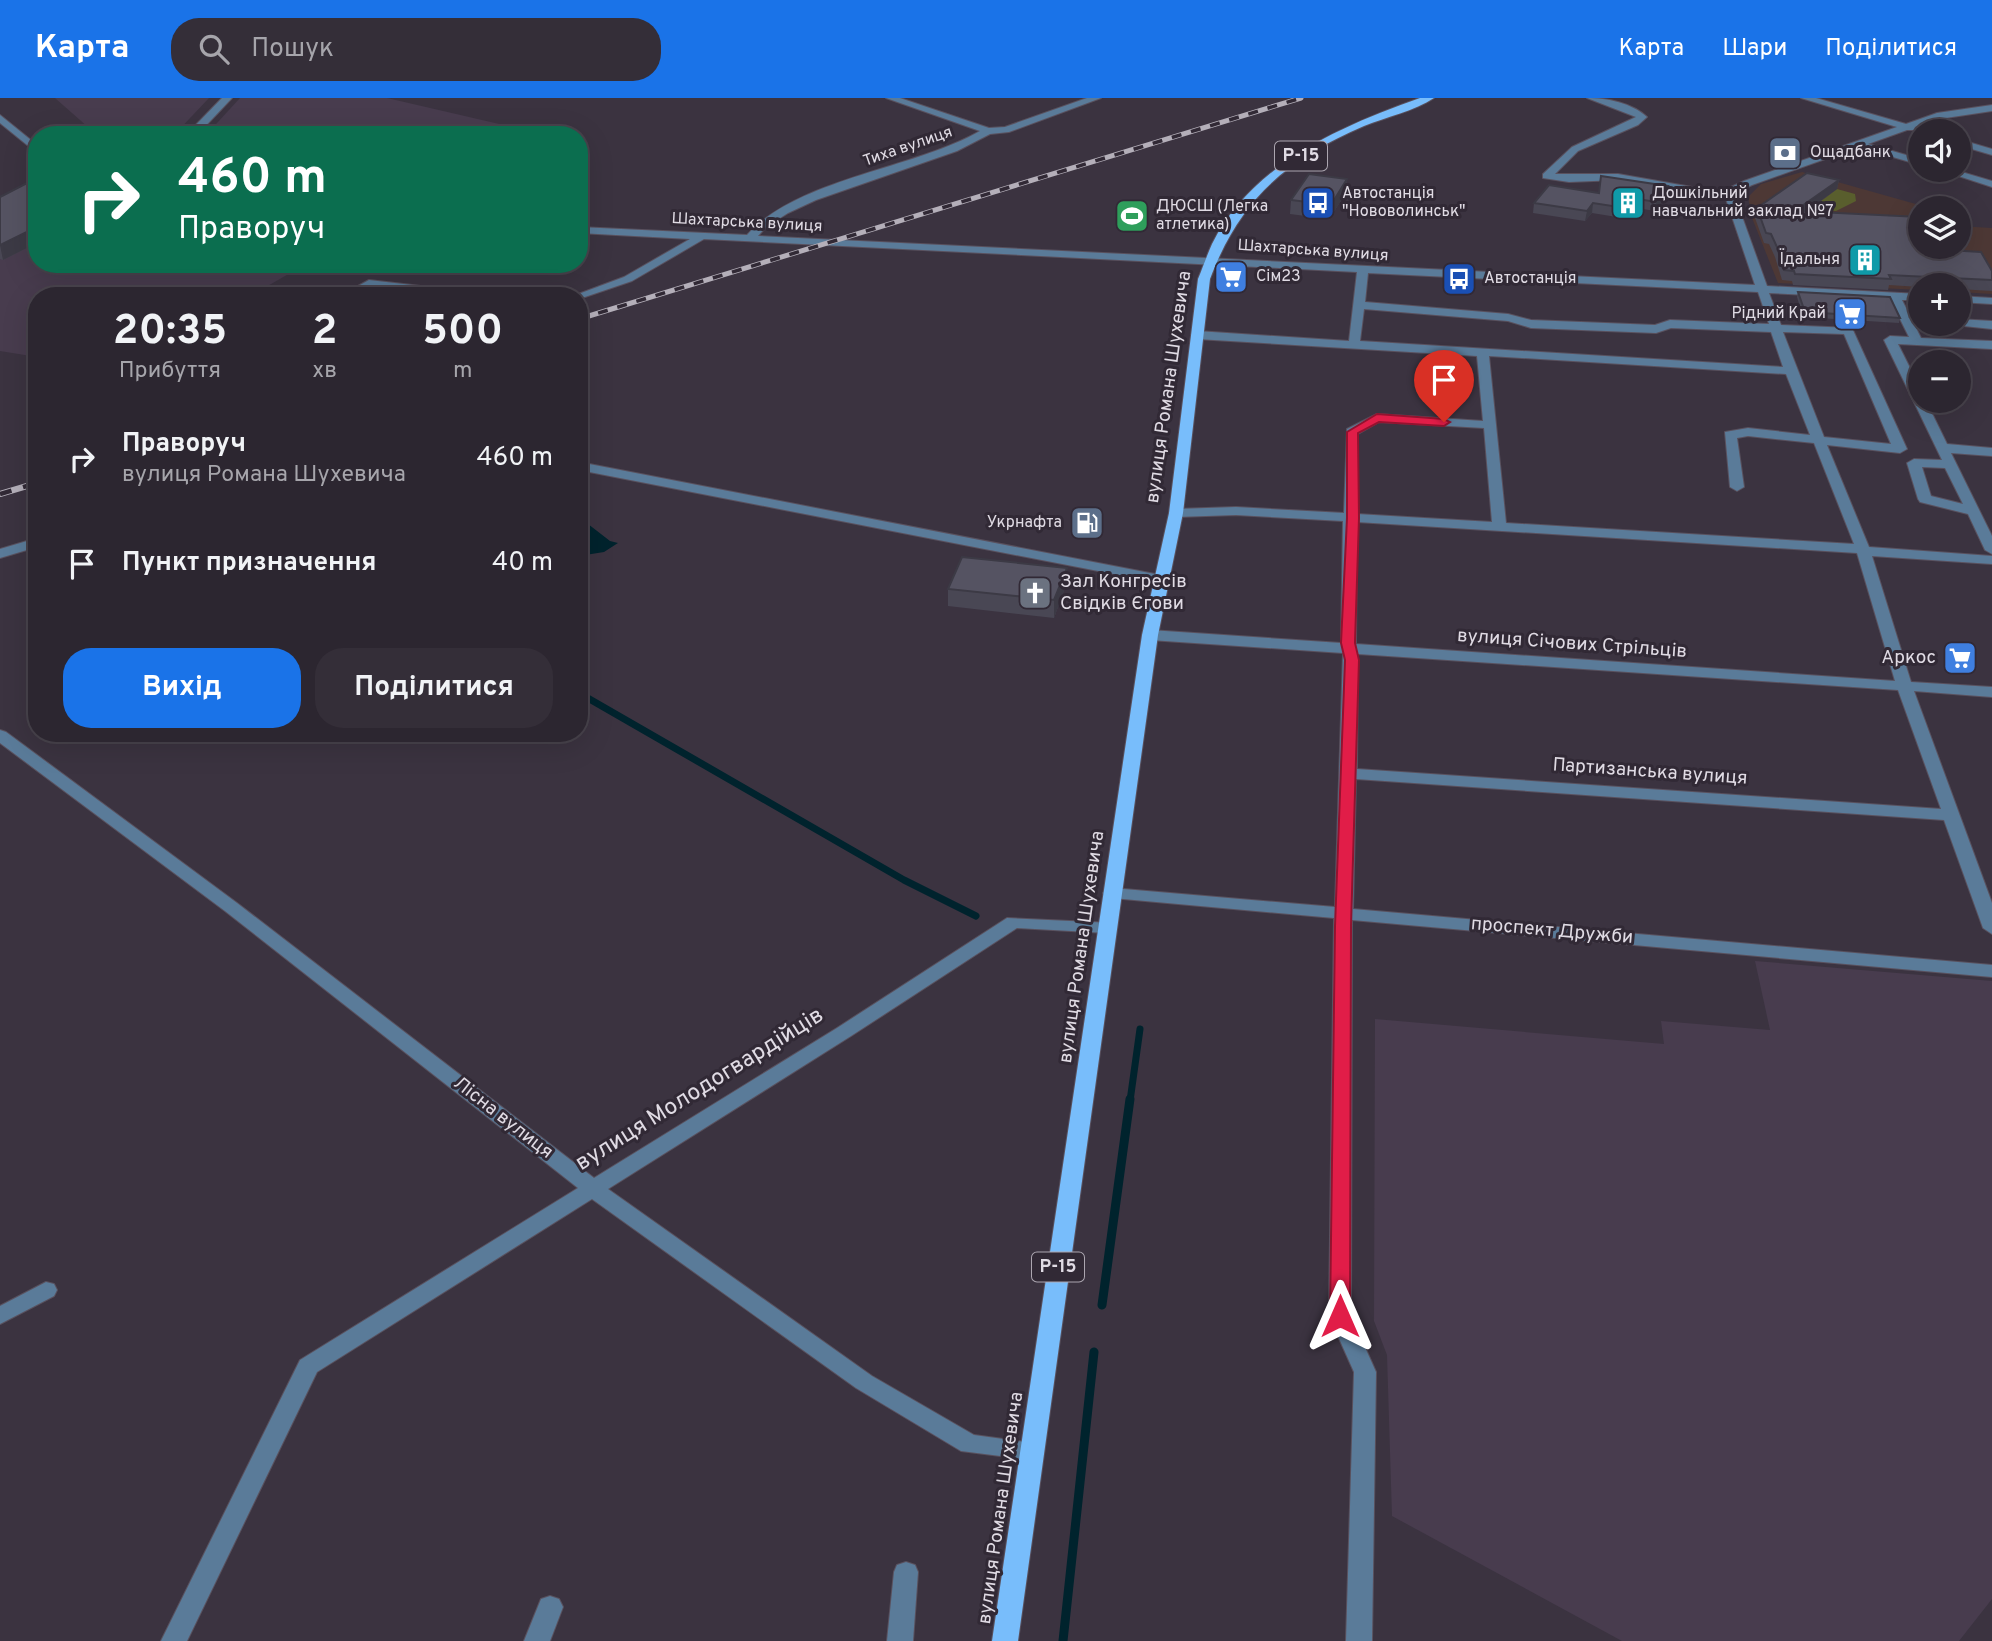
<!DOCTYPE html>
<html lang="uk">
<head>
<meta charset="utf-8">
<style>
	body { margin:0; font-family:Overpass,sans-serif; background:#342e38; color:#f1f3f6; height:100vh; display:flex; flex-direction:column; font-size:26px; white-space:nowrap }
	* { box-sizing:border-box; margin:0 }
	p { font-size:23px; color:#a6a5ab }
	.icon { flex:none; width:38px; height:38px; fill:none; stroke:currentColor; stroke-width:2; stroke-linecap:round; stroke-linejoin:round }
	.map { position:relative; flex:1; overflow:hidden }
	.sheet { position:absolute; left:28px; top:189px; width:560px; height:455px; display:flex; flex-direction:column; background:#2c2630; border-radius:28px; box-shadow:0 7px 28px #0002,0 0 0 2px #48434c }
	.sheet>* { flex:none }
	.banner { position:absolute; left:28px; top:28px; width:560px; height:147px; border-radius:28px; box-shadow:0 7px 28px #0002,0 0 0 2px #48434c; background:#0b6e4f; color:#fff; overflow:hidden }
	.tools { position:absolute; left:1908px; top:21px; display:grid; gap:14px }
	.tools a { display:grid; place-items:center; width:63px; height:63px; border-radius:50%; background:#2c2630; box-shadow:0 7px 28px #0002,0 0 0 2px #48434c; font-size:35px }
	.pin { position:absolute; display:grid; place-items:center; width:60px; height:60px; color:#fff; margin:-72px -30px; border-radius:50% 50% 50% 0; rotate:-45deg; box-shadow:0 0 7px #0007 }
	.pin .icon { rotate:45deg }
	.me { position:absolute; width:77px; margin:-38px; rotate:0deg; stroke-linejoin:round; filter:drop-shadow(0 0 5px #0008) }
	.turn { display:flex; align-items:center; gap:24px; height:147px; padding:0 35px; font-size:32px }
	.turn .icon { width:91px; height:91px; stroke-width:2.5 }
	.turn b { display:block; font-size:49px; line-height:60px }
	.eta { display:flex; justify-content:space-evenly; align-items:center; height:119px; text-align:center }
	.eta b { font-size:42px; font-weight:700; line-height:49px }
	.primary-button { display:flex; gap:14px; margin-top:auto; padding:14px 35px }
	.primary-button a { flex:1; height:80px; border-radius:28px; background:#1a73e8; color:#fff; font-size:28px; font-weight:700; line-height:80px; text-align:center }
	.primary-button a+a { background:#342e38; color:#f1f3f6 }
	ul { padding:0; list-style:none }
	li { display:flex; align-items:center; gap:21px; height:105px; padding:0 35px }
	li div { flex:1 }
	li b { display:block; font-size:26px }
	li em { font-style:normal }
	header { display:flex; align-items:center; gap:42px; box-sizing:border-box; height:98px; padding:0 35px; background:#1a73e8; color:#fff }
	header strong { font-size:33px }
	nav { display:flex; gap:38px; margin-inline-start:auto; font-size:24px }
	.search { width:490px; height:63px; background:#342e38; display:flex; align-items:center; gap:18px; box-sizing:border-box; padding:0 24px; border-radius:28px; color:#a6a5ab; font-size:26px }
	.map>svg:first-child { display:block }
	.built { fill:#483c4e }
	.education { fill:#4d3835 }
	.green { fill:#595e2d }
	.water { fill:#00232d }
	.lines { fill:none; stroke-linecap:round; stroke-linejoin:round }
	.stream-far1 { stroke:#00232d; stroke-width:7 }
	.stream { stroke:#00232d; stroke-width:9 }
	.minor-casing { stroke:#59515e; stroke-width:2 }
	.major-casing { stroke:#59515e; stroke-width:2 }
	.minor { fill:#5a7b99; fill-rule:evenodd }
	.major { fill:#78bdfb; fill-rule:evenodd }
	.rail-far1-casing { stroke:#b4afb9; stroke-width:5 }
	.rail-casing { stroke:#b4afb9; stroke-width:6 }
	.rail-far1 { stroke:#312935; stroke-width:3.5; stroke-dasharray:10; stroke-linecap:butt }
	.rail { stroke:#312935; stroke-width:4.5; stroke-dasharray:12; stroke-linecap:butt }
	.wall { fill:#494754 }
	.shaded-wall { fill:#3c3a45 }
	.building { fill:#555362; stroke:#3c3a45; stroke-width:2 }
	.route { fill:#e11d48; stroke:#92132f; stroke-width:2 }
	.labels { text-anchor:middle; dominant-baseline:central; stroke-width:6; stroke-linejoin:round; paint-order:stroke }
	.far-street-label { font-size:16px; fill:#e0dbe4; stroke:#312935 }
	.far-poi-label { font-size:16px; fill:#e0dbe4; stroke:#312935; text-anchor:start }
	.shield { fill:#312935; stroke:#aca6b0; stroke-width:2 }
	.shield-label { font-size:18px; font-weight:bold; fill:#e0dbe4 }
	.street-label { font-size:19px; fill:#e0dbe4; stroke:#312935 }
	.poi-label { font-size:19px; fill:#e0dbe4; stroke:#312935; text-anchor:start }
	.near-street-label { font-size:23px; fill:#e0dbe4; stroke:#312935 }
</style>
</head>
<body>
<header>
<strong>Карта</strong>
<div class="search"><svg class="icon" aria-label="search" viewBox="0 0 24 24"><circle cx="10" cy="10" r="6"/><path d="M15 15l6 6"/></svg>Пошук</div>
<nav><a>Карта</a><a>Шари</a><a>Поділитися</a></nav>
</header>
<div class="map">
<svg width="1992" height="1543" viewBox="0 0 1992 1543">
	<rect width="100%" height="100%" fill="#3b3340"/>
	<g class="built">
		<polygon points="55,0 209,0 174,37 97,37"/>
		<polygon points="240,0 387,0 529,33 518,37 206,37"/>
		<polygon points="37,145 37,166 306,166 250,198 37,198 37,259 0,253 0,161"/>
		<polygon points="1755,863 1992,883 1992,1501 1959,1543 1622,1543 1392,1418 1387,1257 1374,1223 1375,921 1664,946 1661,923 1770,932"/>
	</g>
	<polygon class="education" points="1802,74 1930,110 1920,110 1920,149 1958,149 1958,128 1992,130 1992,196 1958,194 1958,187 1920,187 1920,192 1778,185 1752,120 1748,99 1761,86"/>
	<polygon class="green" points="1837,91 1855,96 1856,103 1836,113 1810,111"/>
	<polygon class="water" points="579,419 610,443 618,445 604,454 579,458"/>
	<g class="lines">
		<g class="stream-far1">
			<polyline points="579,595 904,782 976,818"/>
			<polyline points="1130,1003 1140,931"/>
		</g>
		<g class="stream">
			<polyline points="1102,1207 1130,1001"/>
			<polyline points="1063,1543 1094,1254"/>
		</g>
		<defs>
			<g id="minor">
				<polygon points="222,0 232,0 197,37 186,37"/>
				<path d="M886,0H900L989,30L1005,29L1087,0H1101L1009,34L990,36L957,53L816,102L788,115L766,129L758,138L1755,187L1726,101L1618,82L1569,84L1543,80V76L1572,49L1636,19L1587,0C1607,0 1632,5 1647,19L1638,27L1578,53L1555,76H1618L1726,95L1729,90L1744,83L1897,29L1801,0H1816L1906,26L1937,15L1992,7V13L1939,21L1915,29L1914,32H1907L1868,46L1920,61V67L1859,49L1752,87L1737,94L1735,99L1767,188L1920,196V202H1902L1921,240L1992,243V251L1898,246L1920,290V303H1926L1947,346L1992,350V358L1951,355L1992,438V456L1985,452L1968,416L1920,404L1918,401L1907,365L1914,361L1942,362L1884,242L1890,238L1909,239L1890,201L1769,195L1781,227L1852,230L1907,351L1900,355L1827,347L1869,449L1992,458V466L1872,458L1911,584L1992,589V599L1914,593L1992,805V836L1983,830L1944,722L1356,681L1353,811L1992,867V879L1352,822L1351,1218L1376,1274L1372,1543H1346L1354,1274L1329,1218L1334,820L1112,800L1103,795L1112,790L1335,809L1343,555L1150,542L1142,537L1150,532L1341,545L1343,423L1236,417L1176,419L1169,415L1176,411L1236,409L1344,415L1347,331L1377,316L1483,323L1477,258L1197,241L1191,237L1197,233L1349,243L1357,174L704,141L632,183L579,201V198H573L624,179L690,141L579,135V129L747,137C799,80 911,72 980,33ZM1368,175L1758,194L1769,226L1670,222L1655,227L1531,222L1508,216L1365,204ZM1364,211L1508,223L1531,230L1656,235L1671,230L1771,234L1783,269L1360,243ZM1783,234L1844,236L1891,346L1824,339ZM1489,258L1786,276L1810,337L1748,330L1725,334L1730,389L1737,393L1744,389L1737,340L1748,338L1814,345L1854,446L1506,425ZM1379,324L1484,330L1492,424L1357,416L1358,336ZM1922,369L1945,370L1963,406L1931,398ZM1357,424L1857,455L1895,583L1356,546ZM1358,556L1898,592L1941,711L1357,671Z"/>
				<polygon points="0,17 37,47 37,55 0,25"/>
				<polygon points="1958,41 1992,51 1992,57 1958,47"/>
				<polygon points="1940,72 1955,72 1992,83 1992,89"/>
				<polygon points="369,182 481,195 487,198 449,198 371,189 355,198 340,198"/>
				<polygon points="1958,198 1992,200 1992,206 1958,204"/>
				<polygon points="1958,221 1992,223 1992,231 1954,227 1958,226"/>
				<polygon points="579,364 1160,477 1167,481 1160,485 579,372"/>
				<polygon points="37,440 37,449 0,460 0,451"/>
				<polygon points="0,632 6,634 237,805 594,1080 837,930 1007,820 1113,825 1116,829 1113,833 1107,835 1017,830 851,938 608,1091 872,1278 974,1337 1040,1346 1044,1353 1040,1360 1032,1362 961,1353 856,1290 592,1101 317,1274 187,1543 161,1543 300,1262 578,1090 225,813 0,645"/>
				<polygon points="46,1184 54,1186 57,1192 54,1198 0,1226 0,1208"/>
				<polygon points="906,1464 915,1467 918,1474 913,1543 887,1543 894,1474 897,1467"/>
				<polygon points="550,1498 559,1501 563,1509 550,1543 524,1543 541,1501"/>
			</g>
			<path id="major" d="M1420,0H1434C1415,13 1386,19 1364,28C1287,61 1240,101 1210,181L1183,415L1158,537L1018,1543H992L1142,537L1169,415L1198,181C1203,169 1207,157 1212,146C1252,66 1341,28 1420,0Z"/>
		</defs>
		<use href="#minor" class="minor-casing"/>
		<use href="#major" class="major-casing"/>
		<use href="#minor" class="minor"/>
		<use href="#major" class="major"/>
		<defs>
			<polyline id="rail-far1" points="579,221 1301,0"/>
			<polyline id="rail" points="0,396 37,385"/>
		</defs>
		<use href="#rail-far1" class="rail-far1-casing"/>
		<use href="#rail" class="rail-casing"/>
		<use href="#rail-far1" class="rail-far1"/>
		<use href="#rail" class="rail"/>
	</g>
	<g class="wall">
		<polygon points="1347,81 1346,95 1329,121 1290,116 1291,102"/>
		<polygon points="37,82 37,145 3,162 0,161 0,99"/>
		<polygon points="1839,82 1837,91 1806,114 1948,152 1992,173 1992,193 1958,191 1958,187 1920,187 1920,189 1889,187 1888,192 1793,187 1792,183 1782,182 1775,159 1769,146 1764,145 1755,120 1757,110"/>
		<polygon points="1599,95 1666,97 1655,113 1631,109 1623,120 1592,115 1585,123 1533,115 1534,105"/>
		<polygon points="1798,194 1900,220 1899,225 1803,219 1797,199"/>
		<polygon points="1067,470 1066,487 1054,520 948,508 948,491"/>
	</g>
	<g class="shaded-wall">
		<polygon points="1347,81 1346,95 1329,121 1331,107"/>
		<polygon points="1839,82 1837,91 1793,123 1795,113"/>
		<polygon points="1668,88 1666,97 1655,113 1656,104"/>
		<polygon points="1632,100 1631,109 1623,120 1625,110"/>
		<polygon points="1593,105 1592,115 1585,123 1587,113"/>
		<polygon points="37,129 37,145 3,162 0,147"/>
		<polygon points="1067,470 1066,487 1054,520 1054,502"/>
	</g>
	<g class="building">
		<polygon points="1807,75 1839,82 1795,113 1920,119 1920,149 1947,149 1948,152 1981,154 1992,173 1992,182 1889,177 1891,181 1795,176 1794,173 1784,172 1777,149 1771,136 1766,135 1757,110"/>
		<polygon points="1309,76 1347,81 1331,107 1291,102"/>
		<polygon points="1601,78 1668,88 1656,104 1632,100 1625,110 1593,105 1587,113 1534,105 1549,87 1599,95"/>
		<polygon points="37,82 37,129 0,147 0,99 29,84"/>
		<polygon points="1798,194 1890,199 1900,220 1805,214"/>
		<polygon points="962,459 1067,470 1054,502 948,491"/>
	</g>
	<polygon class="route" points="1377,316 1444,321 1450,324 1444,328 1379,324 1358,335 1359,420 1355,545 1359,562 1351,828 1350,1218 1347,1223 1333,1223 1330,1218 1335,828 1345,562 1341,545 1347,420 1347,334"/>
	<defs>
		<symbol id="bank-square" viewBox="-11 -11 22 22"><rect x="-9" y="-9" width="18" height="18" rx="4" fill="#5c6f8a" stroke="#312935"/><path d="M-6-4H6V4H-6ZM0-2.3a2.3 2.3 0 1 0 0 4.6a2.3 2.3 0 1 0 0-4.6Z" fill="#fff"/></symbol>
		<symbol id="bus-square" viewBox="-11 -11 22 22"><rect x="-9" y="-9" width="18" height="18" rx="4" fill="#1a4fb4" stroke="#312935"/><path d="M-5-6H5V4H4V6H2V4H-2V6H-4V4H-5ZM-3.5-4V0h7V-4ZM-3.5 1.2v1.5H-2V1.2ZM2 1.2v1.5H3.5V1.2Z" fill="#fff"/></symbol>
		<symbol id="building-square" viewBox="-11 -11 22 22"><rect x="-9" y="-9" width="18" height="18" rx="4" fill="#0f9aa8" stroke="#312935"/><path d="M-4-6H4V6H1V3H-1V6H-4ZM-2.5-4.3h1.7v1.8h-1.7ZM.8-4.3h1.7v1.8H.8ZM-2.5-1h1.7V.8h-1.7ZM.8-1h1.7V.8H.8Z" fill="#fff"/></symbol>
		<symbol id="stadium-square" viewBox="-11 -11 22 22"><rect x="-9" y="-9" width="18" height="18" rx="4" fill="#2e9e5b" stroke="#312935"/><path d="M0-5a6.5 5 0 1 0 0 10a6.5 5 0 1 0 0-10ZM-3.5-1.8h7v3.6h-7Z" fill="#fff"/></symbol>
		<symbol id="supermarket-square" viewBox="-11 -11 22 22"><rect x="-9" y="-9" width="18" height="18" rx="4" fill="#3f7fe0" stroke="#312935"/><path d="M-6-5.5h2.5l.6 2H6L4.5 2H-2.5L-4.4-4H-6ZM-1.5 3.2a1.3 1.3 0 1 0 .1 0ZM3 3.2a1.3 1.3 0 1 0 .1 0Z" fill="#fff"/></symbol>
		<symbol id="fuel-square" viewBox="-11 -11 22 22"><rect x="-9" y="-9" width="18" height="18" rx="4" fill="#5c6f8a" stroke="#312935"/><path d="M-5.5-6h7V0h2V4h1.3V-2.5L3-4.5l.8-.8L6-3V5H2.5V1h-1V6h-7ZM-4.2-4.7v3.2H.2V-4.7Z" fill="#fff"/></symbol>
		<symbol id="church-square" viewBox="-11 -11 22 22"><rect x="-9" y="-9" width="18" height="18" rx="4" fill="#6b7280" stroke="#312935"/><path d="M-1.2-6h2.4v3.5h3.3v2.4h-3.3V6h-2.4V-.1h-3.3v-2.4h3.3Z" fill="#fff"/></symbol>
	</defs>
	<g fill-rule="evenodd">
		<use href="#bank-square" x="1766" y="36" width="38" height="38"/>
		<use href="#bus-square" x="1299" y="86" width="38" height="38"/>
		<use href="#building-square" x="1609" y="86" width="38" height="38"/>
		<use href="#stadium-square" x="1113" y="99" width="38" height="38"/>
		<use href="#building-square" x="1846" y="143" width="38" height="38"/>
		<use href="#supermarket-square" x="1212" y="160" width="38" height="38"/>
		<use href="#bus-square" x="1440" y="162" width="38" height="38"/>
		<use href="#supermarket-square" x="1831" y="197" width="38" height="38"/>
		<use href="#fuel-square" x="1068" y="406" width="38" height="38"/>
		<use href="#church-square" x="1016" y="476" width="38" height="38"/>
		<use href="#supermarket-square" x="1941" y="541" width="38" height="38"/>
	</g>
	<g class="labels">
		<g class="far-street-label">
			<text transform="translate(908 49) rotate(-19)">Тиха вулиця</text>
			<text transform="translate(747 125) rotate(3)">Шахтарська вулиця</text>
			<text transform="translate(1313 153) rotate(4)">Шахтарська вулиця</text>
		</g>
		<g class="far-poi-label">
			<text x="1810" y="55">Ощадбанк</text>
			<text x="1342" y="96">Автостанція<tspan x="1342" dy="18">"Нововолинськ"</tspan></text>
			<text x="1652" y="96">Дошкільний<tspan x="1652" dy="18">навчальний заклад №7</tspan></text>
			<text x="1156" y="109">ДЮСШ (Легка<tspan x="1156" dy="18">атлетика)</tspan></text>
			<text x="1840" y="162" text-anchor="end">Їдальня</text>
			<text x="1256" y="179">Сім23</text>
			<text x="1484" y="181">Автостанція</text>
			<text x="1826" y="216" text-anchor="end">Рідний Край</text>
			<text x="1062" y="425" text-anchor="end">Укрнафта</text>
		</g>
		<g class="shield">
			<rect x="1275" y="43.5" width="52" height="29" rx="5"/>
			<rect x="1032" y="1154.5" width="52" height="29" rx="5"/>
		</g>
		<g class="shield-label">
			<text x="1301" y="58">Р-15</text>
			<text x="1058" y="1169">Р-15</text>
		</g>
		<g class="street-label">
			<text transform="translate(1169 289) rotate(-82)">вулиця Романа Шухевича</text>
			<text transform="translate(1572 546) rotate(4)">вулиця Січових Стрільців</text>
			<text transform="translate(1650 674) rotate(4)">Партизанська вулиця</text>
			<text transform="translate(1552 833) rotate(5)">проспект Дружби</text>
			<text transform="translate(1082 849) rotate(-82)">вулиця Романа Шухевича</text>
			<text transform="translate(503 1020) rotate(38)">Лісна вулиця</text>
			<text transform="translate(1001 1410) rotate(-82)">вулиця Романа Шухевича</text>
		</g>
		<g class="poi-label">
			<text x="1060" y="484">Зал Конгресів<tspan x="1060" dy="22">Свідків Єгови</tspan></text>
			<text x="1936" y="560" text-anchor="end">Аркос</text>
		</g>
		<g class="near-street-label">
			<text transform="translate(700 992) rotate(-32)">вулиця Молодогвардійців</text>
		</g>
	</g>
</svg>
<div class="tools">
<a><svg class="icon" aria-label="sound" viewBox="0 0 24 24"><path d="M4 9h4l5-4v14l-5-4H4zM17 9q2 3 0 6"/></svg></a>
<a><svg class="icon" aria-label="layers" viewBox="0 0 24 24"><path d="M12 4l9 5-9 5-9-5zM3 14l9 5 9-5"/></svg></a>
<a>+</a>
<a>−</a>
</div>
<div class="pin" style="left:1444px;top:324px;background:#d93025"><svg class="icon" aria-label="arrive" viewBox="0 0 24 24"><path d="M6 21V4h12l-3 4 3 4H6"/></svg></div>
<svg class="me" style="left:1340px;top:1218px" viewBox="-20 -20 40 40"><path d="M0-17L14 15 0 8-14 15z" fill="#e11d48" stroke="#fff" stroke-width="4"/></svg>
<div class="banner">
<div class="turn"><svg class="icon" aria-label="right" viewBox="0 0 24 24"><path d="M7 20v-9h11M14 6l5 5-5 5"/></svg><div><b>460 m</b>Праворуч</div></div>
</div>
<section class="sheet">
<div class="eta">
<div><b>20:35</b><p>Прибуття</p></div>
<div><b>2</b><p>хв</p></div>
<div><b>500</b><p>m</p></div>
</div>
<ul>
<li><svg class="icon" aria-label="right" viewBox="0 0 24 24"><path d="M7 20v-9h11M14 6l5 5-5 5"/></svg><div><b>Праворуч</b><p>вулиця Романа Шухевича</p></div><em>460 m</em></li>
<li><svg class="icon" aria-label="arrive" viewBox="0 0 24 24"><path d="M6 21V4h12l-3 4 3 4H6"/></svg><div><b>Пункт призначення</b></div><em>40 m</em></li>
</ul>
<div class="primary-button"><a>Вихід</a><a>Поділитися</a></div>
</section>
</div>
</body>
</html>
